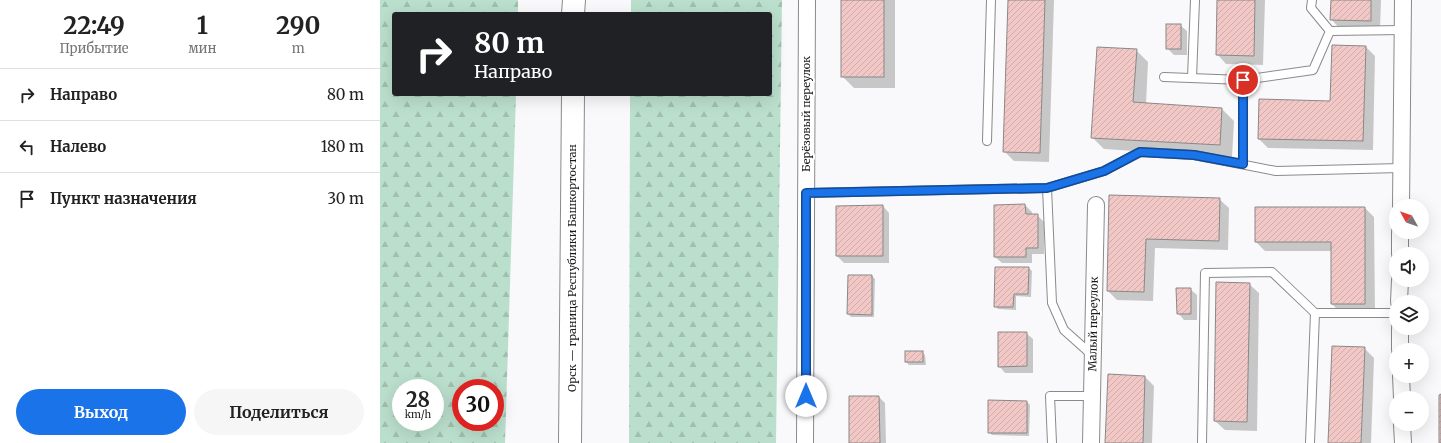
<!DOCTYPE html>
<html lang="ru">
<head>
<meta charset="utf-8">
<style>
	body { margin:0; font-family:Merriweather,serif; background:#f6f6f6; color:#222; height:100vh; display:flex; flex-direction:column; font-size:15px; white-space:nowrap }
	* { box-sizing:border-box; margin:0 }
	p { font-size:13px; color:#767676 }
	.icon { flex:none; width:22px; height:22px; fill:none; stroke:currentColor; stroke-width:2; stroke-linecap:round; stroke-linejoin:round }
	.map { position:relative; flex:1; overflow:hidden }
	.sheet { display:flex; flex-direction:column; background:#fff; width:380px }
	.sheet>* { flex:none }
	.guide { position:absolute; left:12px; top:12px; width:380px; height:84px; border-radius:4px; box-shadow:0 4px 16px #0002; background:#202124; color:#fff; overflow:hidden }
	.needle { width:26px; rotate:310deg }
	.fabs { position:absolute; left:1009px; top:199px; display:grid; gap:8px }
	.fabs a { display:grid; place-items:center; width:40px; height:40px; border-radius:50%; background:#fff; box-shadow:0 4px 16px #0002; font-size:20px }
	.speed { position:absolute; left:12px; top:379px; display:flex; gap:8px; font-size:20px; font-weight:700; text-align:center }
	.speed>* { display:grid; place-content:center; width:52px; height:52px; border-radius:50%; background:#fff; box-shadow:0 4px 16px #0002; line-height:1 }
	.speed small { font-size:10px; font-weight:400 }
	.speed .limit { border:6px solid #d22; background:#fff; color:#111 }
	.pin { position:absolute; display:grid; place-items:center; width:34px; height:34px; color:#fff; margin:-17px; border:2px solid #fff; border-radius:50%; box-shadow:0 1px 4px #0007 }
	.me { position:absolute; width:44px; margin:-22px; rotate:0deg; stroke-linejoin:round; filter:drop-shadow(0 0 3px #0008) }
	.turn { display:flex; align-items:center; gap:14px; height:84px; padding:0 16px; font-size:18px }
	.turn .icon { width:52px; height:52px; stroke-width:2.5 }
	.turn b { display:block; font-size:28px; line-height:34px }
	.eta { display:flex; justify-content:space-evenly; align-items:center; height:68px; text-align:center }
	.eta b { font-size:24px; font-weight:700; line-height:28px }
	.action { display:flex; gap:8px; margin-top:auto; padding:8px 16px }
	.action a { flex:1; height:46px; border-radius:24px; background:#1a73e8; color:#fff; font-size:16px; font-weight:700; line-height:46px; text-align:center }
	.action a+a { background:#f6f6f6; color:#222 }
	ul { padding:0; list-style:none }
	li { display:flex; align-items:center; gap:12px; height:52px; padding:0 16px; border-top:1px solid #e0e0e0 }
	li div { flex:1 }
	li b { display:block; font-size:15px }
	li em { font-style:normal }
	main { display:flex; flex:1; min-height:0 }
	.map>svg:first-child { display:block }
	.forest { fill:url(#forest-firs); fill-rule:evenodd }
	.shadow { fill:#0003 }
	.building { fill:url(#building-hatch); stroke:#8a8888 }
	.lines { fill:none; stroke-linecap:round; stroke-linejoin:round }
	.lane-casing { stroke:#8a8a8c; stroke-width:10 }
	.street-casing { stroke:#8a8a8c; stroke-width:18 }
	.secondary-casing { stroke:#8a8a8c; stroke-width:24 }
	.lane { stroke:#fff; stroke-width:8 }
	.street { stroke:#fff; stroke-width:16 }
	.secondary { stroke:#fff; stroke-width:22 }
	.route-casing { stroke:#114b97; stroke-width:10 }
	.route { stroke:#1a73e8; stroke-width:7 }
	.labels { text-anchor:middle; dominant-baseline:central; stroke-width:4; stroke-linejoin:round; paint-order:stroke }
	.street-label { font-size:11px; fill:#1a1a1a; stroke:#fff }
</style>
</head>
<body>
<main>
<section class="sheet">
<div class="eta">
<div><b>22:49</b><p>Прибытие</p></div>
<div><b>1</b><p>мин</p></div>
<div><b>290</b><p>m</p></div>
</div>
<ul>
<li><svg class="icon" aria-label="right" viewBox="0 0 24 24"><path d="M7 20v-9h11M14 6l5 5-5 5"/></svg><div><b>Направо</b></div><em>80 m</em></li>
<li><svg class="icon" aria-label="left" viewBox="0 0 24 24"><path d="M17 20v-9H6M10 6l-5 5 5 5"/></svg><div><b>Налево</b></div><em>180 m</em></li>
<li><svg class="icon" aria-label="arrive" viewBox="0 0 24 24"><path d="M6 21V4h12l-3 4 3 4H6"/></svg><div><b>Пункт назначения</b></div><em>30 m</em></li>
</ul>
<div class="action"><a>Выход</a><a>Поделиться</a></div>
</section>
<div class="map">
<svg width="1061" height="443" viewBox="0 0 1061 443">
	<defs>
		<pattern id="forest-firs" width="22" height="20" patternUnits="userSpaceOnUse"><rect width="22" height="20" fill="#bbdfcd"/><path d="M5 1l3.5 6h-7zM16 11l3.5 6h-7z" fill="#a0bfaf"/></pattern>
		<pattern id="building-hatch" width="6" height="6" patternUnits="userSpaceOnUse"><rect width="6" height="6" fill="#f2c8c6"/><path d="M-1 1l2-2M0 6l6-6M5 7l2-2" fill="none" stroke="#cfabaa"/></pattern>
	</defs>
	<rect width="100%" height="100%" fill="#f9f9fb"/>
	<g class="forest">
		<path d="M0,0H138V14H14V94H136L125,443H0ZM21,388H55V422H21ZM81,388H115V422H81Z"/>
		<polygon points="251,0 402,0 396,443 249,443 250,94 390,94 390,14 251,14"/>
	</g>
	<g class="shadow">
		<polygon points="462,0 515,0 515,88 474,88 462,76"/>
		<polygon points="629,0 674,0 669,162 634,161 624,151"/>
		<polygon points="838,0 885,0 883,65 846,64 837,54"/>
		<polygon points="952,0 1001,0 1000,30 960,29 951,19"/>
		<polygon points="800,25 807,31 807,55 794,55 787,48"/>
		<polygon points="986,47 995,56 993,150 888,148 879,139 951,102"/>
		<polygon points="756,50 768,62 766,104 842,109 854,121 852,157 724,149 712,137"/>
		<polygon points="730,196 839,199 849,208 848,250 775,248 773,301 737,300 728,291"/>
		<polygon points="645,205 652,212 652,215 657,215 664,222 664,254 652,254 652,263 622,263 615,257"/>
		<polygon points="503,206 509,213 509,263 464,263 457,256 458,207"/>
		<polygon points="876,208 985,208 994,217 995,313 961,313 952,304 952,251 885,251 876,242"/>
		<polygon points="649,268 652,271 651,297 636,296 636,310 618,309 615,306"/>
		<polygon points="492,276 495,279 494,317 471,317 468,314"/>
		<polygon points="869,284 879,293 877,431 845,430 835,421"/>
		<polygon points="810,289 817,295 817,320 804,320 798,313"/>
		<polygon points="646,333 653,339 653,373 625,373 619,366"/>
		<polygon points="984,348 994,358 991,443 949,443"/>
		<polygon points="542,352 545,355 546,365 529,365 526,362"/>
		<polygon points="729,376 765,377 774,386 772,443 726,443"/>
		<polygon points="499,397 505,403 506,443 470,443"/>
		<polygon points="647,402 650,405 649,436 612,435 609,432"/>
	</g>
	<g class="building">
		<rect x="461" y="0" width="43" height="77"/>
		<polygon points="628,0 665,0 660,153 623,152"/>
		<polygon points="837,0 875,0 874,56 836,55"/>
		<polygon points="951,0 991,0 991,21 950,20"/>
		<rect x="786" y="24" width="15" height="25"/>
		<polygon points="952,45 986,46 983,141 878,139 879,99 950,101"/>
		<polygon points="717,47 757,49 753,102 842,108 840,145 711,138"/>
		<polygon points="729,195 840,198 839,241 766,239 764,292 727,291"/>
		<polygon points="645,204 646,214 658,214 658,248 646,248 646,257 614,257 614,205"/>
		<polygon points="503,205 503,256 456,256 456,206"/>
		<polygon points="875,207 985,207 985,304 951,304 951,242 875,242"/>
		<polygon points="615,267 649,267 648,294 634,294 633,307 614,307"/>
		<polygon points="468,275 492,275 492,315 467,314"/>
		<polygon points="836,282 870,283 867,422 834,421"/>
		<polygon points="796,288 811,288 811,314 797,314"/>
		<polygon points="618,332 647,332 647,366 618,367"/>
		<polygon points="952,346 985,347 981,443 948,443"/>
		<rect x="525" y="351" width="18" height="11"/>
		<polygon points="728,374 765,376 763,443 725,443"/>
		<polygon points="1061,394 1061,443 1059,443 1059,395"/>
		<polygon points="469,396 499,396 500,443 469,443"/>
		<polygon points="608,400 647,401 647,433 608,433"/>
	</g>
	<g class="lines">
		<defs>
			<g id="lane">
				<polyline points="932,0 931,8 950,31 1023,30"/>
				<polyline points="784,77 863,80 933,70 950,31"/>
				<polyline points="812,78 815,0"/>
				<polyline points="863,80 863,164"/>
				<polyline points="607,141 611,0"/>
				<polyline points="426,193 667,188"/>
				<polyline points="712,355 684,330 672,303 667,188 724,171 760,152 814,155 896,171 1021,168"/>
				<polyline points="672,443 670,396 712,396"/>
				<polyline points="822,443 825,273 892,272 935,313 1016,313"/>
				<polyline points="930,443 935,313"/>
			</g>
			<g id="street">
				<polyline points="1021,206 1023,0"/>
				<polyline points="1020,254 1020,232"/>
				<polyline points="1019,302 1020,280"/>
				<polyline points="1020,328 1020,350"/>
				<polyline points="1021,376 1022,398"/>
				<polyline points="1022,424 1023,443"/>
				<polyline points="425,443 427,0"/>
				<polyline points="711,443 716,205"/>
			</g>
			<g id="secondary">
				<polyline points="193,14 194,0"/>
				<polyline points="190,443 193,94"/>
			</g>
		</defs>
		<use href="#lane" class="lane-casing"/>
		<use href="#street" class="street-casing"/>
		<use href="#secondary" class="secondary-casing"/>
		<use href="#lane" class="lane"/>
		<use href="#street" class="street"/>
		<use href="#secondary" class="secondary"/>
	</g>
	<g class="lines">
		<defs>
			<polyline id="route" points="426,396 426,193 667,188 724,171 760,152 814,155 863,164 863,80"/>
		</defs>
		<use href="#route" class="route-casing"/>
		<use href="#route" class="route"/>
	</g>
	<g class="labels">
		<g class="street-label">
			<text transform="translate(426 114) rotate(-90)">Берёзовый переулок</text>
			<text transform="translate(192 268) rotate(-90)">Орск — граница Республики Башкортостан</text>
			<text transform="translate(713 324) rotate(-89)">Малый переулок</text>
		</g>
	</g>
</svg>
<div class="fabs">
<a><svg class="needle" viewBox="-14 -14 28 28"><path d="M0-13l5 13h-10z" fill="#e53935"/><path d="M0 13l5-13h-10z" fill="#767676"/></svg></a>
<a><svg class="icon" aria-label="sound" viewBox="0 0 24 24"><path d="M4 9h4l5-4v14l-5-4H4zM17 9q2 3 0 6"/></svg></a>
<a><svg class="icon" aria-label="layers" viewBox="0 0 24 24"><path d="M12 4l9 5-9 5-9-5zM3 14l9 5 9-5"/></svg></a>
<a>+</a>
<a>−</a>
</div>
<div class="speed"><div>28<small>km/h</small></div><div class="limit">30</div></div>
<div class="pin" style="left:863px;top:80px;background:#d93025"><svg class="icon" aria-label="arrive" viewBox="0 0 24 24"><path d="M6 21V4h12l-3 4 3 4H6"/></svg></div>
<svg class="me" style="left:426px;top:396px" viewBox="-20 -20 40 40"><circle r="19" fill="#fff"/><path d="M0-13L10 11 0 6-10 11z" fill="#1a73e8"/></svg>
<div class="guide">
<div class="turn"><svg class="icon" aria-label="right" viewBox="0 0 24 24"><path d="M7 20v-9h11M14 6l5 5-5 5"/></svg><div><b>80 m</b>Направо</div></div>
</div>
</div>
</main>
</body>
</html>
